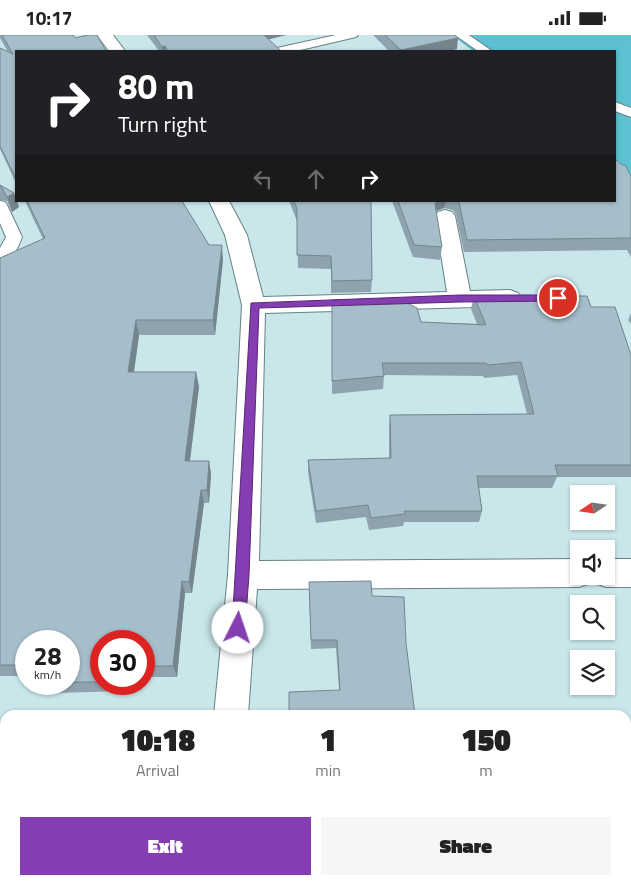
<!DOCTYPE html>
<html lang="en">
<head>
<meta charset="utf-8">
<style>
	body { margin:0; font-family:"Titillium Web",sans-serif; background:#f6f6f6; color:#222; height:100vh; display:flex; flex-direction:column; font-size:19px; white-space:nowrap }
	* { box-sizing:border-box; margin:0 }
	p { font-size:16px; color:#767676 }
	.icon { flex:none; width:28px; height:28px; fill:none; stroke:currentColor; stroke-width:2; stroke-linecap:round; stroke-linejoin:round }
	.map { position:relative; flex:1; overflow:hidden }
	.panel { position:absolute; left:0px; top:675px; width:631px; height:175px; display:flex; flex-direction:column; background:#fff; border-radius:15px 15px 0 0; box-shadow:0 1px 4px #0004 }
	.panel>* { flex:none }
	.hud { position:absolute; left:15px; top:15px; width:601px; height:152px; border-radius:0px; box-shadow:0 1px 4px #0004; background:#202124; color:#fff; overflow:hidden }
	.needle { width:32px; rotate:257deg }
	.controls { position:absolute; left:570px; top:450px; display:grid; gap:10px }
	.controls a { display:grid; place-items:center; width:45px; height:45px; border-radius:0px; background:#fff; box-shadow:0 1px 4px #0004; font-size:25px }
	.speed { position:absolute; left:15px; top:595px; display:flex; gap:10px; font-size:25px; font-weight:700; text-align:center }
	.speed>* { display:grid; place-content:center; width:65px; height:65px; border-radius:50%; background:#fff; box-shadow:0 1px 4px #0004; line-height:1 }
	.speed small { font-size:12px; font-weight:400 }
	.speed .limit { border:8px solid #d22; background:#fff; color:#111 }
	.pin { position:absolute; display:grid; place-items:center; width:42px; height:42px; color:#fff; margin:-21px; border:2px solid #fff; border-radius:50%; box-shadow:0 1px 5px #0007 }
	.me { position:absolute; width:55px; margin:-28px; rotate:4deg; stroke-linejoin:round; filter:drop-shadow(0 0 4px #0008) }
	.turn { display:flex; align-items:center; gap:18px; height:105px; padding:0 20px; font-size:22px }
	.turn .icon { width:65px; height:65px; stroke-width:2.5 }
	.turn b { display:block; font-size:35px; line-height:42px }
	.lanes { display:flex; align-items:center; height:48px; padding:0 20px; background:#0003; justify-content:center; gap:25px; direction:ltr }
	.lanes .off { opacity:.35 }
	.eta { display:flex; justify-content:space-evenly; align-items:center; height:85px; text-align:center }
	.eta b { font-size:30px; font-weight:800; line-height:35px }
	.primary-button { display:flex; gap:10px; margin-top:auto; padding:10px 20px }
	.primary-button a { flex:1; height:58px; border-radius:0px; background:#853eb1; color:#fff; font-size:20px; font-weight:800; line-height:58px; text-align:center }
	.primary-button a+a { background:#f6f6f6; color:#222 }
	.status { display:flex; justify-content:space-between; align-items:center; height:35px; padding:0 25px; background:#fff; direction:ltr }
	.status svg { height:14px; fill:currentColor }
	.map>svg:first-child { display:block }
	.green { fill:#5cc1d1 }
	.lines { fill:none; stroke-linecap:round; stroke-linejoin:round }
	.lane-casing { stroke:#678185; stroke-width:2 }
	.street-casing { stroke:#678185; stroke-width:2 }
	.lane { fill:#fff; fill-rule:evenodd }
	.street { fill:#fff; fill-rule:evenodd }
	.wall { fill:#8fa3ae }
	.shaded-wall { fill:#74858d }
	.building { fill:#a6beca; stroke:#74858d }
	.route { fill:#853eb1; stroke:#562873 }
</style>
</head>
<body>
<div class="status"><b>10:17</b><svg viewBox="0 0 49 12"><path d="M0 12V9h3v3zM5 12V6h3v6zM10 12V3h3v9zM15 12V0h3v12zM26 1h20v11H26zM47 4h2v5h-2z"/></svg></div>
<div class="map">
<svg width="631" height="850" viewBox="0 0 631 850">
	<rect width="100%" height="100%" fill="#c9e6eb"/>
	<polygon class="green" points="452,0 631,0 631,143 615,130 615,16 473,16"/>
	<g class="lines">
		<defs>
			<g id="lane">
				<polygon points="336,0 358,0 356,2 296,16 275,16 277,13"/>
				<polygon points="455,0 469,0 492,16 478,16"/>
				<polygon points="615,67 631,73 631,82 615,76"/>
				<path d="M0,166L5,167L7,170L22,202C18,214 13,223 0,226V213L6,202L0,188Z"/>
			</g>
			<g id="street">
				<polygon points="97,0 113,0 125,16 109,16"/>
				<polygon points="209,166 229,166 247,200 263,262 447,257 435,181 438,177 445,175 452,177 455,181 470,256 510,255 518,258 522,263 518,268 510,271 265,278 259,526 579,524 579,541 606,541 606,524 631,524 631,552 606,552 595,548 592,542 590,548 579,552 257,554 248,680 214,680 228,540 242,270 225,200"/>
				<rect x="0" y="714" width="5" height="36"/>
				<polygon points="206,845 244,845 243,850 205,850"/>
			</g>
		</defs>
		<use href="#lane" class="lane-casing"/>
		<use href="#street" class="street-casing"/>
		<use href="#lane" class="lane"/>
		<use href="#street" class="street"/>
	</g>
	<g class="wall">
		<polygon points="0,0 73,0 16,16 16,148 0,114 0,13 8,17 0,3"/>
		<polygon points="147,0 286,0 268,4 281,16 159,16"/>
		<polygon points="373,0 455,0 457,14 448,16 389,16"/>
		<polygon points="631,141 631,222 627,215 464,217 456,180 453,175 444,173 436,176 442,212 440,225 413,222 392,166 615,166"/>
		<polygon points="0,150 14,158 16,163 16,166 19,172 12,177 7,166 0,165"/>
		<polygon points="25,166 182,166 209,210 223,225 215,300 139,300 134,337 196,337 199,352 190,426 209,426 211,439 209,468 204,468 192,558 185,558 177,642 144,642 144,606 101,606 101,649 127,649 126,656 53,658 46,649 69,649 69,606 26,606 26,641 0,641 0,223 43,204"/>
		<polygon points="289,166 371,166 372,245 371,257 331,258 331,234 298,233 297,186"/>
		<polygon points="474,261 591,272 631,320 631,442 557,442 552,453 479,453 482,476 479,487 404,487 403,491 369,495 366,482 316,488 308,437 308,425 389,423 389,393 390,380 527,379 517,340 484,343 483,341 384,340 383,354 332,359 332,265 373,266 421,287 477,289 471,274"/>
		<polygon points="631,278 631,289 628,285"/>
		<polygon points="309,547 372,561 406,608 339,655 336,613 311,614"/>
		<polygon points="458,845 626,845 631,850 458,850"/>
	</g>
	<g class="shaded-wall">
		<polygon points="259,0 286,0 259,7"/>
		<polygon points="458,3 457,14 448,16 400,16 401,15"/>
		<polygon points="165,11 166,16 163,16 162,12"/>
		<polygon points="14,158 16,163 16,166 17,166 19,172 12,177 7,162"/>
		<polygon points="437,166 446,166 444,173 436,176 433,181 435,169"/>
		<polygon points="222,210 223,225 215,300 213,285"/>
		<polygon points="136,285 139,300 132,351 128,337"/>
		<polygon points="196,337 199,352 188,440 185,426"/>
		<polygon points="209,426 211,439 209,468 207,455"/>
		<polygon points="201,455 204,468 192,558 189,547"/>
		<polygon points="182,546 185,558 177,642 173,631"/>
		<polygon points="122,649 127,649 126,656"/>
		<polygon points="140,845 146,845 146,850 139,850"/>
	</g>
	<g class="building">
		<polygon points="2,0 73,0 75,3 88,0 97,0 106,16 16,16 16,144 0,111 0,13 13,19"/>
		<polygon points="154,0 264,0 281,16 168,16 165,11 162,12"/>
		<polygon points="385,0 455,0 458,3 401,15"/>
		<polygon points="615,124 622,130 625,130 631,141 631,203 467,205 459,167 458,166 615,166"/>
		<polygon points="0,150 14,158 7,162 1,151 0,151"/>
		<polygon points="27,166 182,166 209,210 222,210 213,285 136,285 128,337 196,337 185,426 209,426 207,455 201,455 189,547 182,546 173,631 144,631 144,606 101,606 101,647 69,647 69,606 26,606 26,630 0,630 0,223 45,203"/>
		<polygon points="294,166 371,166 372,245 332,246 331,221 297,220 297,174"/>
		<polygon points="398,166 437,166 435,169 442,212 414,210"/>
		<polygon points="474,261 587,261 591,272 615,272 631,320 631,430 555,430 558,441 477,441 482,476 404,476 405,479 371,483 368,470 316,476 308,425 391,423 390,380 534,379 521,327 487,330 486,328 382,328 384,341 332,346 332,265 373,264 373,266 405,267 417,273 421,287 486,290"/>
		<polygon points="371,546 372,561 404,562 406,608 415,680 289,680 289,657 340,655 337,605 311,605 309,547"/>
		<polygon points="626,714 631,714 631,850 464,850 463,845 626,845"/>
		<polygon points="31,845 140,845 139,850 30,850"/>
	</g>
	<polygon class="route" points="460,260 558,260 563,263 558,266 460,267 259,273 249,540 245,593 243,597 238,599 234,597 232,593 251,268"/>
</svg>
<div class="controls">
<a><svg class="needle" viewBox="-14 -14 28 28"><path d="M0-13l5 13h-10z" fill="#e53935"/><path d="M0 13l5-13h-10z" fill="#767676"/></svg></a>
<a><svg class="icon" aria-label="sound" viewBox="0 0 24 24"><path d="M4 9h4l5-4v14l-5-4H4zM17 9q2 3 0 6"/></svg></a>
<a><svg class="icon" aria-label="search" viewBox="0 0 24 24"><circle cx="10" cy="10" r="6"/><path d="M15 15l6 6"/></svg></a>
<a><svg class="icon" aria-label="layers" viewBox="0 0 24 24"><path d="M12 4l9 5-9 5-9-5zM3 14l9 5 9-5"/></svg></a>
</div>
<div class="speed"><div>28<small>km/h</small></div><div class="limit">30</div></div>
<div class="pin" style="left:558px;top:263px;background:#d93025"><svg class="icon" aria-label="arrive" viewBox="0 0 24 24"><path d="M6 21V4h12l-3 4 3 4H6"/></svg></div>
<svg class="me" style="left:238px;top:593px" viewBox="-20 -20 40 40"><circle r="19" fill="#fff"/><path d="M0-13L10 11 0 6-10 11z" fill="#853eb1"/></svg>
<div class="hud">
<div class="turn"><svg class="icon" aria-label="right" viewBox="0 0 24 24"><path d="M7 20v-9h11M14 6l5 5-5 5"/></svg><div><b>80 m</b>Turn right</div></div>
<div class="lanes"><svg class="icon off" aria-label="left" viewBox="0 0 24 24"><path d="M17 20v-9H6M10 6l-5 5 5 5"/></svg><svg class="icon off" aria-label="ahead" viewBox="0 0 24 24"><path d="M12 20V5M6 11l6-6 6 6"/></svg><svg class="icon" aria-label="right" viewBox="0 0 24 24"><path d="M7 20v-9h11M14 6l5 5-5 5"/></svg></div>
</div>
<section class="panel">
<div class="eta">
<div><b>10:18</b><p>Arrival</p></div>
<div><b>1</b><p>min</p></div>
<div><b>150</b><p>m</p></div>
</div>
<div class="primary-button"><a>Exit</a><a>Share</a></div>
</section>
</div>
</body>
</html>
